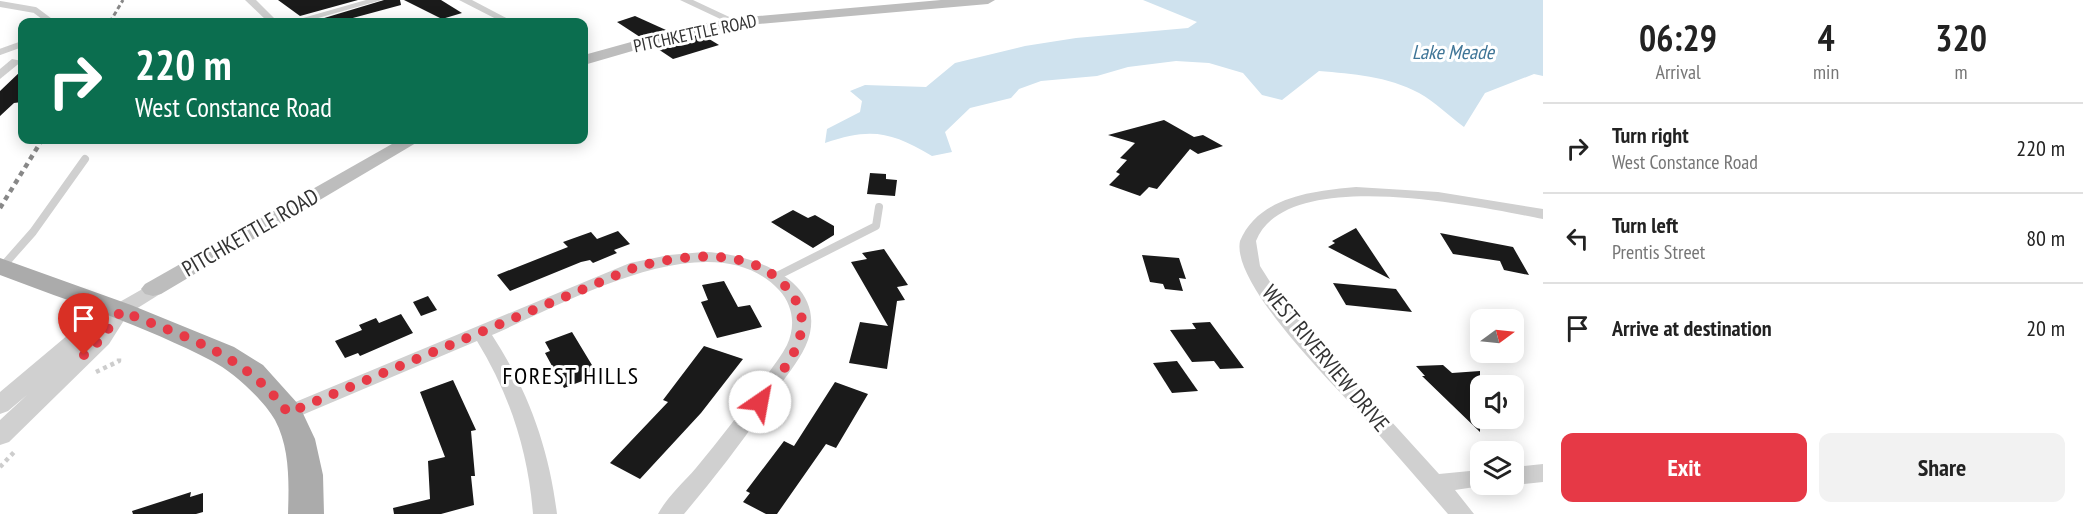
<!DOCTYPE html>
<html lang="en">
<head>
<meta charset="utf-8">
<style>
	body { margin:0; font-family:"PT Sans Narrow",sans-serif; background:#f2f2f2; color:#222; height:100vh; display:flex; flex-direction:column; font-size:22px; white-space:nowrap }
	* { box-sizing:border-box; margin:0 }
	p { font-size:20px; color:#767676 }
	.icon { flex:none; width:33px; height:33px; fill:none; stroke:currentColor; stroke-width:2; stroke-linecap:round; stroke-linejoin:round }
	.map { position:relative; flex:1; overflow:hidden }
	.panel { display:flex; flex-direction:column; background:#fff; width:540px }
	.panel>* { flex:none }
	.guide { position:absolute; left:18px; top:18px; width:570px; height:126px; border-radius:12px; box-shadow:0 3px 15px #0003; background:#0b6e4f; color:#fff; overflow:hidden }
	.needle { width:39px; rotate:75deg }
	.fabs { position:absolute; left:1470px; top:309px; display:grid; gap:12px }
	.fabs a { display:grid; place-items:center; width:54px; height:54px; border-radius:12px; background:#fff; box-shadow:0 3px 15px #0003; font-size:30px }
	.pin { position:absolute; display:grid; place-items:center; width:51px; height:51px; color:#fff; margin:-62px -26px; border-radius:50% 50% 50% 0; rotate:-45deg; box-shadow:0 0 6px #0007 }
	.pin .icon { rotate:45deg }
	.me { position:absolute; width:66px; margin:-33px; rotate:33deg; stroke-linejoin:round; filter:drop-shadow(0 0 4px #0008) }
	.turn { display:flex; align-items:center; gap:21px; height:126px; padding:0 18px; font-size:27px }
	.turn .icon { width:78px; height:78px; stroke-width:2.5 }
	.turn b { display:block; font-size:42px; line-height:51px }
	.eta { display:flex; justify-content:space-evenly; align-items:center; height:102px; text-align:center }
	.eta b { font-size:36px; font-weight:600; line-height:42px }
	.cta { display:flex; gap:12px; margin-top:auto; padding:12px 18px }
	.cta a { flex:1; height:69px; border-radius:12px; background:#e63946; color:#fff; font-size:24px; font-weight:600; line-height:69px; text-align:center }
	.cta a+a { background:#f2f2f2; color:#222 }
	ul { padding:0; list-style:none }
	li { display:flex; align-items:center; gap:18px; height:90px; padding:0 18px; border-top:2px solid #e0e0e0 }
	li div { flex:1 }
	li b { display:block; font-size:22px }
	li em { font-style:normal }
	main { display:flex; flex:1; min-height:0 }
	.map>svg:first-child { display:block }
	.water { fill:#cfe2ee }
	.building { fill:#1a1a1a }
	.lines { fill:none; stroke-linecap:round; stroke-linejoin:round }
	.path { stroke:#cdcdcd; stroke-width:4.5; stroke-dasharray:4 4; stroke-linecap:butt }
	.service-far1 { stroke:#d0d0d0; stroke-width:6 }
	.service { stroke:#d0d0d0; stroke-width:8 }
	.minor { fill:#d0d0d0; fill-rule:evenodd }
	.tertiary { fill:#d0d0d0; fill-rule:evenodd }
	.secondary { fill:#bdbdbd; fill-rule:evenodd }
	.primary { fill:#ababab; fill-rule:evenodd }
	.rail-far1 { stroke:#888; stroke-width:3; stroke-dasharray:4.5 3; stroke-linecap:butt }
	.rail { stroke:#888; stroke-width:4.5; stroke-dasharray:5 4.5; stroke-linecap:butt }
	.route { stroke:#e63946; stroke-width:10; stroke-dasharray:0 18 }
	.labels { text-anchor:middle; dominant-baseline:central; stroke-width:6; stroke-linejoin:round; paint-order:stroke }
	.far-street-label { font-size:18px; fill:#333; stroke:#fff }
	.far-water-label { font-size:20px; font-style:italic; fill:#3f7597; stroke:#fff }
	.street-label { font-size:22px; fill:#333; stroke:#fff }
	.neighbourhood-label { font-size:24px; letter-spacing:1.5px; fill:#000; stroke:#fff }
</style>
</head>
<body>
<main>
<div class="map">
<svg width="1543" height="514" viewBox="0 0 1543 514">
	<rect width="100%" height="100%" fill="#fff"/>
	<path class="water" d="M1143,0H1543V76L1534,74L1485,93L1464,127C1449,116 1435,102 1419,93C1387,76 1353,74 1319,71L1282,100L1262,95L1243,73L1209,63L1176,61L1128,67L1097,76L1041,81L1019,89L1011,98L970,108L945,132L952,152L932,156C891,132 872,127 825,143L827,129L860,112L862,101L850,91L865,85L926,87L955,63L1025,46L1076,38L1188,28L1197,22Z"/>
	<g class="building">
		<polygon points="278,0 358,0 300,16"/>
		<polygon points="384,0 400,0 401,5 338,22 311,22"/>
		<polygon points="404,0 441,0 462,13 442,19"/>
		<polygon points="635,16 666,30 640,37 617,22"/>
		<polygon points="701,34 719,45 673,59 655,47"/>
		<polygon points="22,70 22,102 14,103 0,116 0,91"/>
		<polygon points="1164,120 1194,137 1203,135 1223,146 1198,154 1190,149 1157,189 1149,187 1140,196 1109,185 1120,174 1116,172 1127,160 1120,158 1135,143 1108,135"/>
		<polygon points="870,173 886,174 886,179 897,180 895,196 867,194"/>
		<polygon points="793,210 808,218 815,215 834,226 834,235 813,248 771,222"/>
		<polygon points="1356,228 1390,279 1328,247 1335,243 1332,241"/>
		<polygon points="618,231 630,244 614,250 617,253 593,263 590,260 581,262 510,291 497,275 568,247 563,242 591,232 597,239"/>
		<polygon points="1440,233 1513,247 1529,275 1504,270 1500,261 1453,254"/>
		<polygon points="884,249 908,285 897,287 905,300 897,301 887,369 849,363 860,322 888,326 851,262 867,259 862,253"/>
		<polygon points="1142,255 1179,258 1186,279 1179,278 1183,291 1165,289 1163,284 1150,282"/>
		<polygon points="724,281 738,307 750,305 762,327 717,338 701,302 708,300 702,285"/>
		<polygon points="1333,283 1396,289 1412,312 1346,305"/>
		<polygon points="428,296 437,310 421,316 413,302"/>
		<polygon points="401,314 413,333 360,356 358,353 345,358 335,341 362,330 359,325 376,318 379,323"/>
		<polygon points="1210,322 1244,368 1220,369 1214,361 1192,362 1170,330 1196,329 1192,323"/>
		<polygon points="572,332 598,375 564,388 545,353 550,351 545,342"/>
		<polygon points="704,346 743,359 701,413 640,479 610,463 668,402 663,400"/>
		<polygon points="1177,361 1198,391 1172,393 1153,363"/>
		<polygon points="1443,365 1452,373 1480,371 1480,432 1422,376 1425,376 1416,366"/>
		<polygon points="453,380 476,430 471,431 475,476 471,476 474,505 441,514 394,514 393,508 430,499 428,461 445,457 420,392"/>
		<polygon points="835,382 868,394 836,448 826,444 777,514 766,514 743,502 750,493 746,491 784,441 794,446"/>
		<polygon points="191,492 190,497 203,493 203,512 196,514 133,514 132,511"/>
	</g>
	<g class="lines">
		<g class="path">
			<polyline points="96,372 119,361 119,356"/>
			<polyline points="0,467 16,450"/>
		</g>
		<g class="service-far1">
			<polyline points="0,4 35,10 51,22"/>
			<polyline points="0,52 22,44"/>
		</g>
		<g class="service">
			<polyline points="2,267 33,232 85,159"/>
			<polyline points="775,277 876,226 879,207"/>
		</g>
		<g class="minor">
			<polygon points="245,0 256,0 278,22 268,22"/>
			<polygon points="366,0 382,0 304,22 289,22"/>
			<polygon points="459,0 472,0 514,22 502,22"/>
			<polygon points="680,0 693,0 740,22 731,24"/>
			<polygon points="12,59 22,61 0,79 0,69"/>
			<path d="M1356,187L1438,192L1543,209V219C1481,207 1286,164 1256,241L1260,266L1282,301L1439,474L1480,470V484L1488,485L1455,490L1474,514H1448C1420,482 1392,449 1363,417C1334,385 1231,284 1240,241C1259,196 1314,191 1356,187Z"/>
			<path d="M704,252C746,253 822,276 810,333C806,351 793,367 783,381C753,428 720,471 684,514H658C667,497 683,483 696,468C721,438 745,407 767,375C774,365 782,355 787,345C796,326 793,305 779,290C712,218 564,304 492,335C528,390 549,448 557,514H533C528,451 510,395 477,341L295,418L288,421L281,418L278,413L281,408L630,263L669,255Z"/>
			<polygon points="1543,464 1543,482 1514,485 1513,484 1514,467"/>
		</g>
		<polygon class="tertiary" points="153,283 160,284 163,289 160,294 128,314 109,344 9,442 0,445 0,420 27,395 8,411 0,414 0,392 81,324"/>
		<g class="secondary">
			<polygon points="941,0 995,0 988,4 735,26 691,34 584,65 584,55 689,26 735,18"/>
			<polygon points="399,140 421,140 161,294 153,296 145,294 141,289 145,284"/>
		</g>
		<path class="primary" d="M0,258L131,305L234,347L263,365L299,405L315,439L323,475L324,514H288C289,483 290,448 275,420C263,399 233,372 212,361C145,326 71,302 0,275Z"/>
		<polyline class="rail-far1" points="110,22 123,0"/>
		<polyline class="rail" points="0,208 42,140"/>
	</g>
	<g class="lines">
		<path class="route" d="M84,355L101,339L121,311C187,338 244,353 288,413L636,267C685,254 756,245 790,292C799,304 804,316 801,331C798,356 773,382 760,402"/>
	</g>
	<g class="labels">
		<g class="far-street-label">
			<text transform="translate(695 33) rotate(-12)">PITCHKETTLE ROAD</text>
		</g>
		<g class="far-water-label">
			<text x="1453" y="52">Lake Meade</text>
		</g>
		<g class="street-label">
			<text transform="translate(250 232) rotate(-30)">PITCHKETTLE ROAD</text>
			<text transform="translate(1326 358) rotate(50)">WEST RIVERVIEW DRIVE</text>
		</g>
		<g class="neighbourhood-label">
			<text x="571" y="375">FOREST HILLS</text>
		</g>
	</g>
</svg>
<div class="fabs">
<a><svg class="needle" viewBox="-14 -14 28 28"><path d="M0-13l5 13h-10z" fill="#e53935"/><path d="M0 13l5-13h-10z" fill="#767676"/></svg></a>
<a><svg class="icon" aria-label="sound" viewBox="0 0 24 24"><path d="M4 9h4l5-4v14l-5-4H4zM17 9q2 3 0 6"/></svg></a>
<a><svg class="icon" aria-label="layers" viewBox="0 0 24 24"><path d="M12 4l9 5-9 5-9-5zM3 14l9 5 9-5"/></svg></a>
</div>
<div class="pin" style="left:84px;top:355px;background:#d93025"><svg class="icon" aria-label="arrive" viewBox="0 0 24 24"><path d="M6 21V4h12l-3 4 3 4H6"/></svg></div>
<svg class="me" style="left:760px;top:402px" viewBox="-20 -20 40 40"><circle r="19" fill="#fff"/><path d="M0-13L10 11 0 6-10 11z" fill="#e63946"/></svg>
<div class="guide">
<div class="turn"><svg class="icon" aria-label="right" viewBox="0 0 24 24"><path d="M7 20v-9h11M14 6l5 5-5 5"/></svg><div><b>220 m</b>West Constance Road</div></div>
</div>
</div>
<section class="panel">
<div class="eta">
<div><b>06:29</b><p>Arrival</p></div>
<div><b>4</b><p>min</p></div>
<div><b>320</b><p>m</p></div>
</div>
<ul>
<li><svg class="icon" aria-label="right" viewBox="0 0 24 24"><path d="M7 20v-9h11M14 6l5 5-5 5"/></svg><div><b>Turn right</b><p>West Constance Road</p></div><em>220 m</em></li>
<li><svg class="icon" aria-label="left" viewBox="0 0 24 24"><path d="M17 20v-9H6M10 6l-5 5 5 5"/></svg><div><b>Turn left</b><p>Prentis Street</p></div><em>80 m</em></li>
<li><svg class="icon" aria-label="arrive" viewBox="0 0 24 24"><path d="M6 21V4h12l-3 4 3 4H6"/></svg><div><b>Arrive at destination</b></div><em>20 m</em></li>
</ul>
<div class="cta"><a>Exit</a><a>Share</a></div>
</section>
</main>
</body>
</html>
